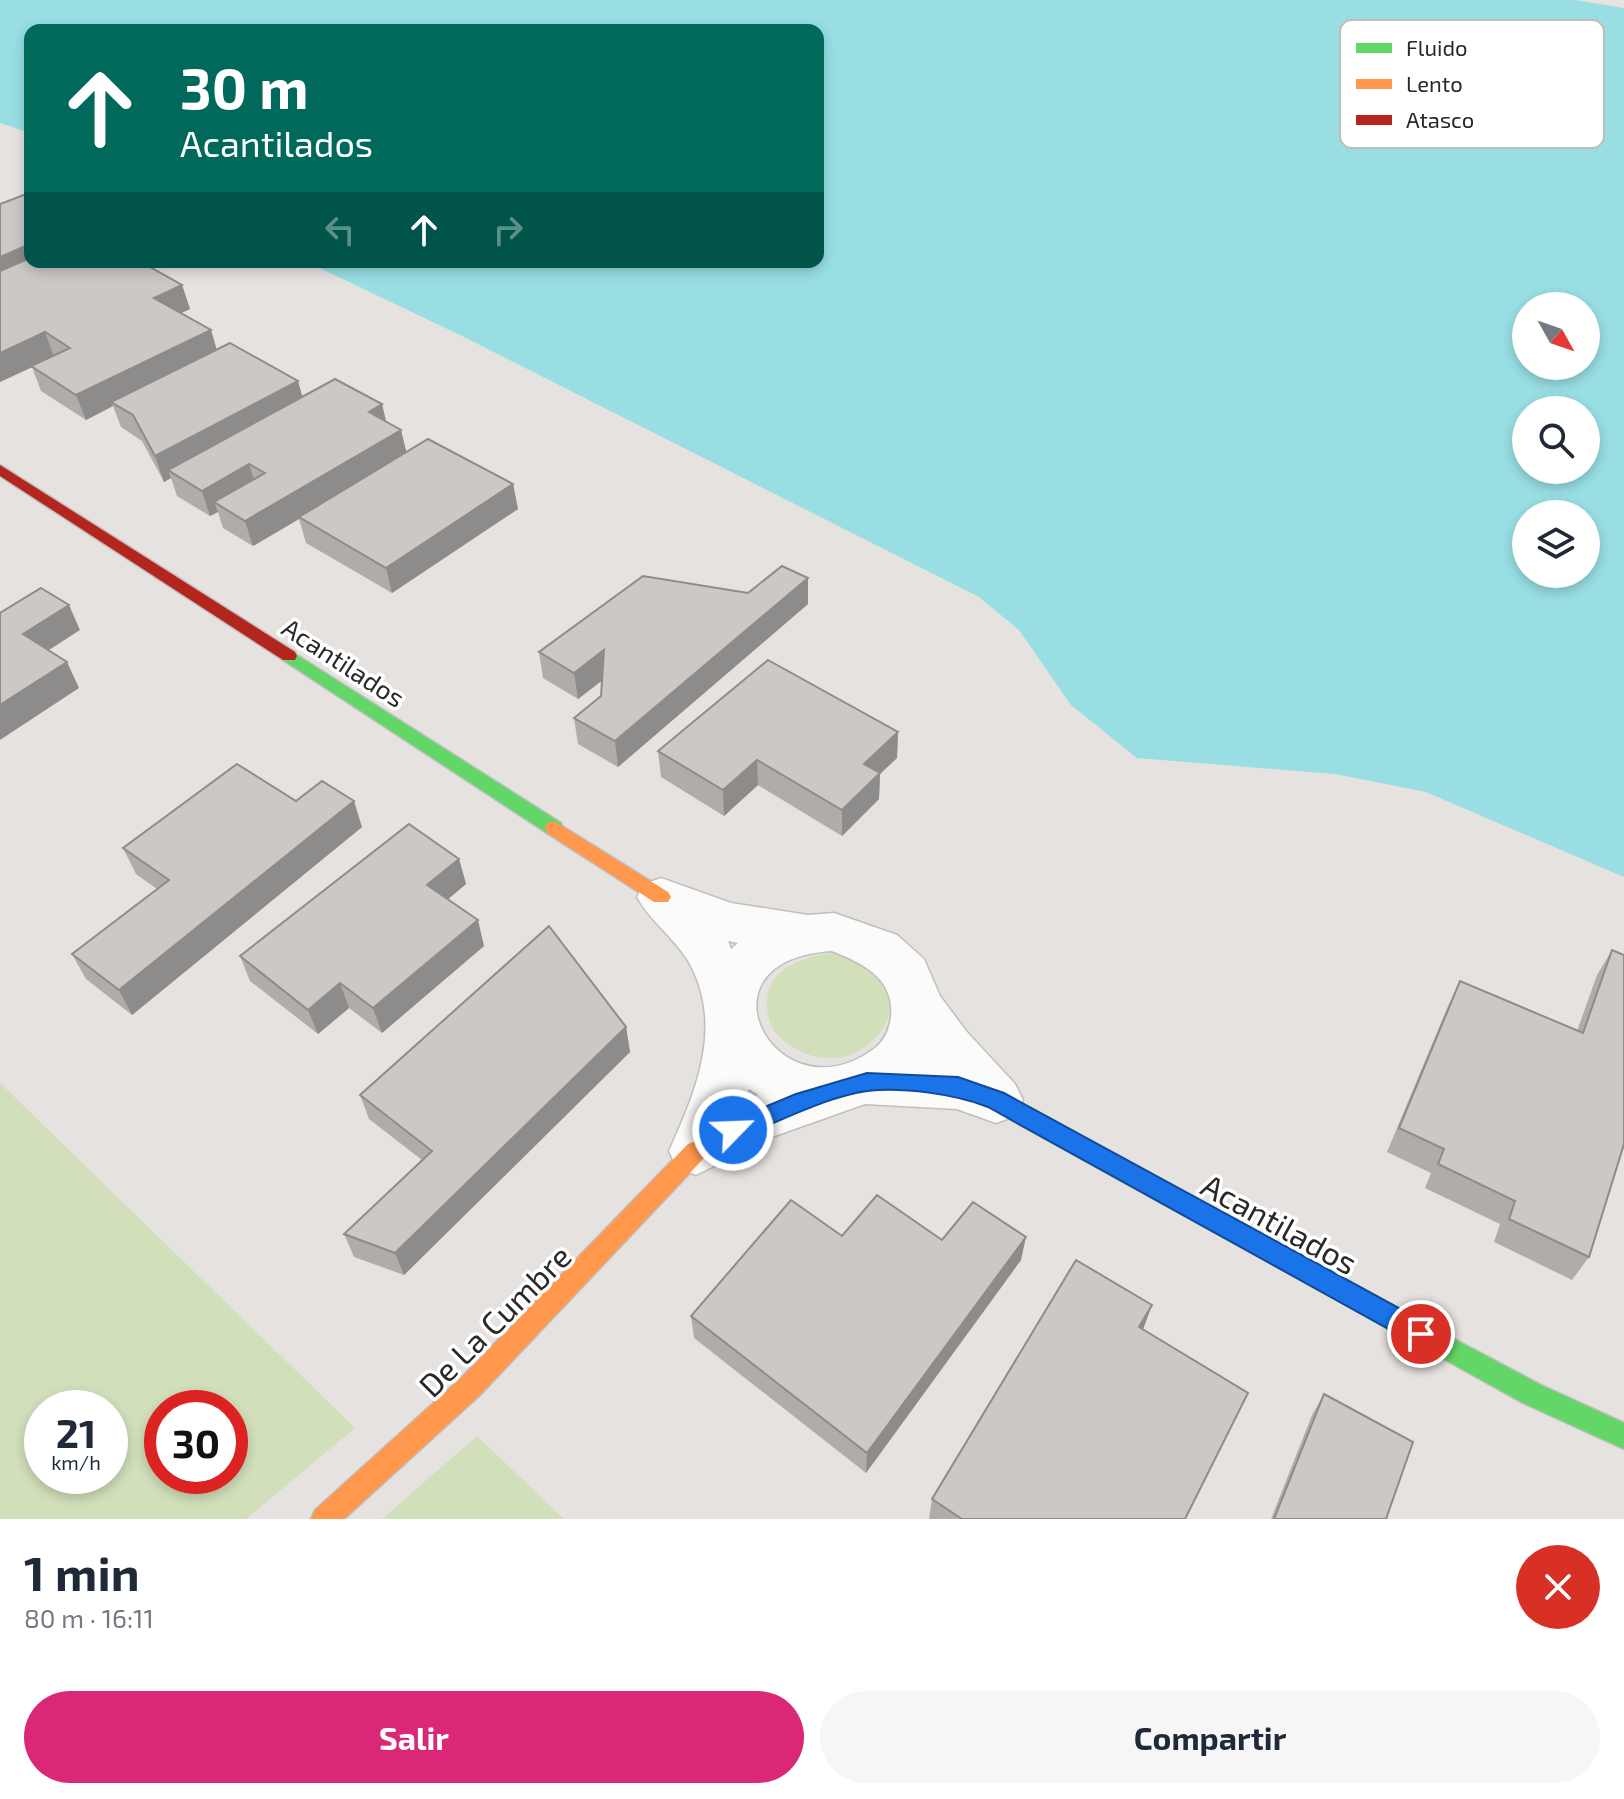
<!DOCTYPE html>
<html lang="es">
<head>
<meta charset="utf-8">
<style>
	body { margin:0; font-family:"Exo 2",sans-serif; background:#f6f6f7; color:#1f2937; height:100vh; display:flex; flex-direction:column; font-size:30px; white-space:nowrap }
	* { box-sizing:border-box; margin:0 }
	p { font-size:26px; color:#747a83 }
	.icon { flex:none; width:44px; height:44px; fill:none; stroke:currentColor; stroke-width:2; stroke-linecap:round; stroke-linejoin:round }
	.map { position:relative; height:1519px; overflow:hidden }
	.drawer { display:flex; flex-direction:column; background:#fff; flex:1 }
	.drawer>* { flex:none }
	.hud { position:absolute; left:24px; top:24px; width:800px; height:244px; border-radius:16px; box-shadow:0 4px 12px #0003; background:#00695c; color:#fff; overflow:hidden }
	.needle { width:52px; rotate:130deg }
	.tools { position:absolute; left:1512px; top:292px; display:grid; gap:16px }
	.tools a { display:grid; place-items:center; width:88px; height:88px; border-radius:50%; background:#fff; box-shadow:0 4px 12px #0003; font-size:40px }
	.speed { position:absolute; left:24px; top:1390px; display:flex; gap:16px; font-size:40px; font-weight:700; text-align:center }
	.speed>* { display:grid; place-content:center; width:104px; height:104px; border-radius:50%; background:#fff; box-shadow:0 4px 12px #0003; line-height:1 }
	.speed small { font-size:20px; font-weight:400 }
	.speed .limit { border:12px solid #d22; background:#fff; color:#111 }
	.pin { position:absolute; display:grid; place-items:center; width:68px; height:68px; color:#fff; margin:-34px; border:4px solid #fff; border-radius:50%; box-shadow:0 2px 8px #0007 }
	.me { position:absolute; width:88px; margin:-44px; rotate:66deg; stroke-linejoin:round; filter:drop-shadow(0 0 6px #0008) }
	.turn { display:flex; align-items:center; gap:28px; height:168px; padding:0 24px; font-size:36px }
	.turn .icon { width:104px; height:104px; stroke-width:2.5 }
	.turn b { display:block; font-size:56px; line-height:68px }
	.lanes { display:flex; align-items:center; height:76px; padding:0 24px; background:#0003; justify-content:center; gap:40px; direction:ltr }
	.lanes .off { opacity:.35 }
	.round { display:grid; place-items:center; flex:none; width:84px; height:84px; border-radius:42px; background:#f6f6f7 }
	.overview { display:flex; align-items:center; justify-content:space-between; height:136px; padding:0 24px }
	h1 { font-size:48px; font-weight:700; line-height:60px }
	.cta { display:flex; gap:16px; margin-top:auto; padding:16px 24px }
	.cta a { flex:1; height:92px; border-radius:48px; background:#db2777; color:#fff; font-size:32px; font-weight:700; line-height:92px; text-align:center }
	.cta a+a { background:#f6f6f7; color:#1f2937 }
	.map>svg:first-child { display:block }
	.green { fill:#d1dfbb; fill-rule:evenodd }
	.water { fill:#98dee3; fill-rule:evenodd }
	.lines { fill:none; stroke-linecap:round; stroke-linejoin:round }
	.street-casing { stroke:#c0bfc0; stroke-width:3 }
	.fast-casing { stroke:#c0bfc0; stroke-width:3 }
	.slow-casing { stroke:#c0bfc0; stroke-width:3 }
	.jam-casing { stroke:#c0bfc0; stroke-width:3 }
	.street { fill:#fbfbfa; fill-rule:evenodd }
	.fast { fill:#63d668; fill-rule:evenodd }
	.slow { fill:#ff974d; fill-rule:evenodd }
	.jam { fill:#b3261e; fill-rule:evenodd }
	.wall { fill:#afacaa }
	.shaded-wall { fill:#8e8c8b }
	.building { fill:#cbc8c6; stroke:#8e8c8b; stroke-width:2 }
	.route { fill:#1a73e8; stroke:#114b97; stroke-width:2 }
	.labels { text-anchor:middle; dominant-baseline:central; stroke-width:7; stroke-linejoin:round; paint-order:stroke }
	.street-label { font-size:26px; fill:#292929; stroke:#fff }
	.near-street-label { font-size:32px; fill:#292929; stroke:#fff }
	.key { fill:#fff; stroke:#bfbfbf; stroke-width:2 }
	.key-label { font-size:22px; fill:#292929 }
</style>
</head>
<body>
<div class="map">
<svg width="1624" height="1519" viewBox="0 0 1624 1519">
	<rect width="100%" height="100%" fill="#e6e2e0"/>
	<g class="green">
		<path d="M834,953C952,973 863,1106 783,1040C773,1032 768,1021 767,1008C764,970 802,956 834,953Z"/>
		<path d="M0,1083L355,1428L246,1519H0ZM42,1408H110V1476H42ZM162,1408H230V1476H162Z"/>
		<polygon points="477,1436 564,1519 382,1519"/>
	</g>
	<path class="water" d="M0,0H1575L1624,8V877L1426,792L1335,774L1137,758L1071,705L1019,630L979,597L460,335L307,262H818V30H30V133L0,123ZM1526,306H1586V366H1526ZM1526,410H1586V470H1526ZM1526,514H1586V574H1526Z"/>
	<g class="lines">
		<defs>
			<path id="street" d="M661,878L731,903L808,915L834,913L897,935L924,959L940,996L966,1031L1015,1084L1023,1100L1015,1116L996,1123L957,1109L865,1104L769,1138L696,1175L677,1168L669,1151C697,1089 725,1023 687,959C673,937 650,921 637,897L644,884ZM728,941L738,943L731,949ZM832,951C863,963 895,979 891,1017C889,1030 885,1040 875,1048C778,1122 687,960 832,951ZM749,1089L758,1095L745,1099Z"/>
			<g id="fast">
				<polygon points="289,650 561,823 563,828 561,833 547,833 283,660 281,656"/>
				<polygon points="1367,1293 1541,1385 1624,1423 1624,1449 1523,1403 1359,1312 1355,1304 1359,1296"/>
			</g>
			<g id="slow">
				<polygon points="554,821 668,892 671,897 668,902 654,902 547,833 545,828 547,823"/>
				<polygon points="996,1091 1375,1296 1379,1304 1375,1312 1367,1315 1359,1312 988,1107 985,1100 988,1093"/>
				<polygon points="696,1141 704,1144 707,1151 704,1158 479,1396 344,1519 311,1519 315,1510 461,1378 688,1144"/>
			</g>
			<polygon id="jam" points="0,465 295,652 297,656 295,660 283,660 0,476"/>
		</defs>
		<use href="#street" class="street-casing"/>
		<use href="#fast" class="fast-casing"/>
		<use href="#slow" class="slow-casing"/>
		<use href="#jam" class="jam-casing"/>
		<use href="#street" class="street"/>
		<use href="#fast" class="fast"/>
		<use href="#slow" class="slow"/>
		<use href="#jam" class="jam"/>
	</g>
	<g class="wall">
		<polygon points="0,204 30,262 182,285 190,309 181,313 217,350 302,397 382,404 386,422 401,430 406,452 513,484 518,509 392,593 306,543 299,519 253,546 223,528 218,512 210,516 177,496 171,478 164,482 142,441 121,427 113,406 86,420 41,391 32,367 0,382"/>
		<polygon points="808,604 618,767 578,744 574,718 601,696 602,680 578,699 543,678 539,652"/>
		<polygon points="898,732 897,758 880,773 879,799 842,836 758,785 724,816 661,777 658,751"/>
		<polygon points="296,801 362,827 132,1015 86,979 72,954 157,889 136,874 123,848"/>
		<polygon points="459,859 466,884 448,899 484,946 382,1033 349,1008 318,1034 250,981 240,956"/>
		<polygon points="1612,950 1589,1257 1572,1280 1494,1242 1500,1224 1425,1188 1431,1173 1387,1152 1448,1006 1460,981 1577,1031 1597,975"/>
		<polygon points="626,1027 630,1052 404,1275 354,1257 344,1234 422,1160 369,1119 360,1095"/>
		<polygon points="842,1236 942,1240 1021,1260 866,1473 694,1338 691,1316"/>
		<polygon points="1144,1327 1143,1330 1186,1519 930,1519 929,1518 932,1499"/>
		<polygon points="1324,1394 1386,1519 1271,1519 1312,1415"/>
	</g>
	<g class="shaded-wall">
		<polygon points="30,244 30,262 0,285 0,257"/>
		<polygon points="182,285 190,309 162,322 154,298"/>
		<polygon points="211,330 218,354 111,402 113,406 86,420 76,395"/>
		<polygon points="45,332 54,357 0,382 0,353"/>
		<polygon points="298,381 305,406 168,470 171,478 164,482 155,456"/>
		<polygon points="382,404 388,430 369,412"/>
		<polygon points="401,430 407,455 299,517 299,519 253,546 245,521"/>
		<polygon points="249,464 257,489 214,502 218,512 210,516 202,491"/>
		<polygon points="513,484 518,509 392,593 386,568"/>
		<polygon points="808,578 808,604 618,767 615,741"/>
		<polygon points="69,605 80,630 35,659 23,634"/>
		<polygon points="604,650 608,676 578,699 574,673"/>
		<polygon points="67,662 79,688 0,740 0,705"/>
		<polygon points="898,732 897,758 863,790 864,764"/>
		<polygon points="757,760 758,785 724,816 723,790"/>
		<polygon points="880,773 879,799 842,836 842,810"/>
		<polygon points="354,801 362,827 132,1015 119,990"/>
		<polygon points="459,859 466,884 434,911 427,885"/>
		<polygon points="478,920 484,946 382,1033 373,1008"/>
		<polygon points="340,983 349,1008 318,1034 308,1010"/>
		<polygon points="626,1027 630,1052 404,1275 395,1253"/>
		<polygon points="1026,1237 1021,1260 866,1473 867,1453"/>
		<polygon points="1152,1305 1144,1327 1131,1349 1139,1327"/>
	</g>
	<g class="building">
		<polygon points="29,193 30,194 30,244 0,257 0,204"/>
		<polygon points="30,258 30,262 141,262 182,285 154,298 211,330 76,395 31,366 70,348 45,332 0,353 0,271"/>
		<polygon points="230,343 298,381 155,456 133,415 111,402"/>
		<polygon points="335,379 382,404 369,412 401,430 245,521 214,502 265,473 249,464 202,491 168,470"/>
		<polygon points="428,439 513,484 386,568 299,517"/>
		<polygon points="782,566 808,578 615,741 574,718 601,696 604,650 574,673 539,652 643,576 748,593"/>
		<polygon points="41,588 69,605 23,634 67,662 0,705 0,613"/>
		<polygon points="768,660 898,732 864,764 880,773 842,810 757,760 723,790 658,751"/>
		<polygon points="237,764 296,801 322,781 354,801 119,990 72,954 169,880 123,848"/>
		<polygon points="409,824 459,859 427,885 478,920 373,1008 340,983 308,1010 240,956"/>
		<polygon points="549,926 626,1027 395,1253 344,1234 432,1151 360,1095"/>
		<polygon points="1612,950 1624,955 1624,1144 1589,1257 1509,1219 1515,1201 1438,1164 1444,1149 1399,1128 1460,981 1583,1033"/>
		<polygon points="877,1195 942,1240 973,1202 1026,1237 867,1453 691,1316 791,1200 842,1236"/>
		<polygon points="1076,1260 1152,1305 1139,1327 1248,1393 1185,1519 962,1519 932,1499"/>
		<polygon points="1324,1394 1413,1442 1386,1519 1274,1519"/>
	</g>
	<path class="route" d="M867,1073L958,1077L1004,1093L1430,1325L1433,1334L1430,1342L1421,1346L1412,1342L988,1107C955,1094 903,1087 867,1091C821,1098 777,1124 733,1139L726,1137L722,1130L726,1123L796,1094Z"/>
	<g class="labels">
		<g class="street-label">
			<text transform="translate(344 662) rotate(33)">Acantilados</text>
		</g>
		<g class="near-street-label">
			<text transform="translate(1280 1223) rotate(29)">Acantilados</text>
			<text transform="translate(494 1320) rotate(-45)">De La Cumbre</text>
		</g>
	</g>
	<rect x="1340" y="20" width="264" height="128" rx="12" class="key"/>
	<rect x="1356" y="43" width="36" height="10" fill="#63d668"/>
	<rect x="1356" y="79" width="36" height="10" fill="#ff974d"/>
	<rect x="1356" y="115" width="36" height="10" fill="#b3261e"/>
	<g class="key-label">
		<text x="1406" y="56">Fluido</text>
		<text x="1406" y="92">Lento</text>
		<text x="1406" y="128">Atasco</text>
	</g>
</svg>
<div class="tools">
<a><svg class="needle" viewBox="-14 -14 28 28"><path d="M0-13l5 13h-10z" fill="#e53935"/><path d="M0 13l5-13h-10z" fill="#747a83"/></svg></a>
<a><svg class="icon" aria-label="search" viewBox="0 0 24 24"><circle cx="10" cy="10" r="6"/><path d="M15 15l6 6"/></svg></a>
<a><svg class="icon" aria-label="layers" viewBox="0 0 24 24"><path d="M12 4l9 5-9 5-9-5zM3 14l9 5 9-5"/></svg></a>
</div>
<div class="speed"><div>21<small>km/h</small></div><div class="limit">30</div></div>
<div class="pin" style="left:1421px;top:1334px;background:#d93025"><svg class="icon" aria-label="arrive" viewBox="0 0 24 24"><path d="M6 21V4h12l-3 4 3 4H6"/></svg></div>
<svg class="me" style="left:733px;top:1130px" viewBox="-20 -20 40 40"><circle r="17" fill="#1a73e8" stroke="#fff" stroke-width="3"/><path d="M0-11L8 9 0 5-8 9z" fill="#fff"/></svg>
<div class="hud">
<div class="turn"><svg class="icon" aria-label="ahead" viewBox="0 0 24 24"><path d="M12 20V5M6 11l6-6 6 6"/></svg><div><b>30 m</b>Acantilados</div></div>
<div class="lanes"><svg class="icon off" aria-label="left" viewBox="0 0 24 24"><path d="M17 20v-9H6M10 6l-5 5 5 5"/></svg><svg class="icon" aria-label="ahead" viewBox="0 0 24 24"><path d="M12 20V5M6 11l6-6 6 6"/></svg><svg class="icon off" aria-label="right" viewBox="0 0 24 24"><path d="M7 20v-9h11M14 6l5 5-5 5"/></svg></div>
</div>
</div>
<section class="drawer">
<div class="overview"><div><h1>1 min</h1><p>80 m · 16:11</p></div><a class="round" style="background:#d93025;color:#fff"><svg class="icon" aria-label="close" viewBox="0 0 24 24"><path d="M6 6l12 12M18 6L6 18"/></svg></a></div>
<div class="cta"><a>Salir</a><a>Compartir</a></div>
</section>
</body>
</html>
